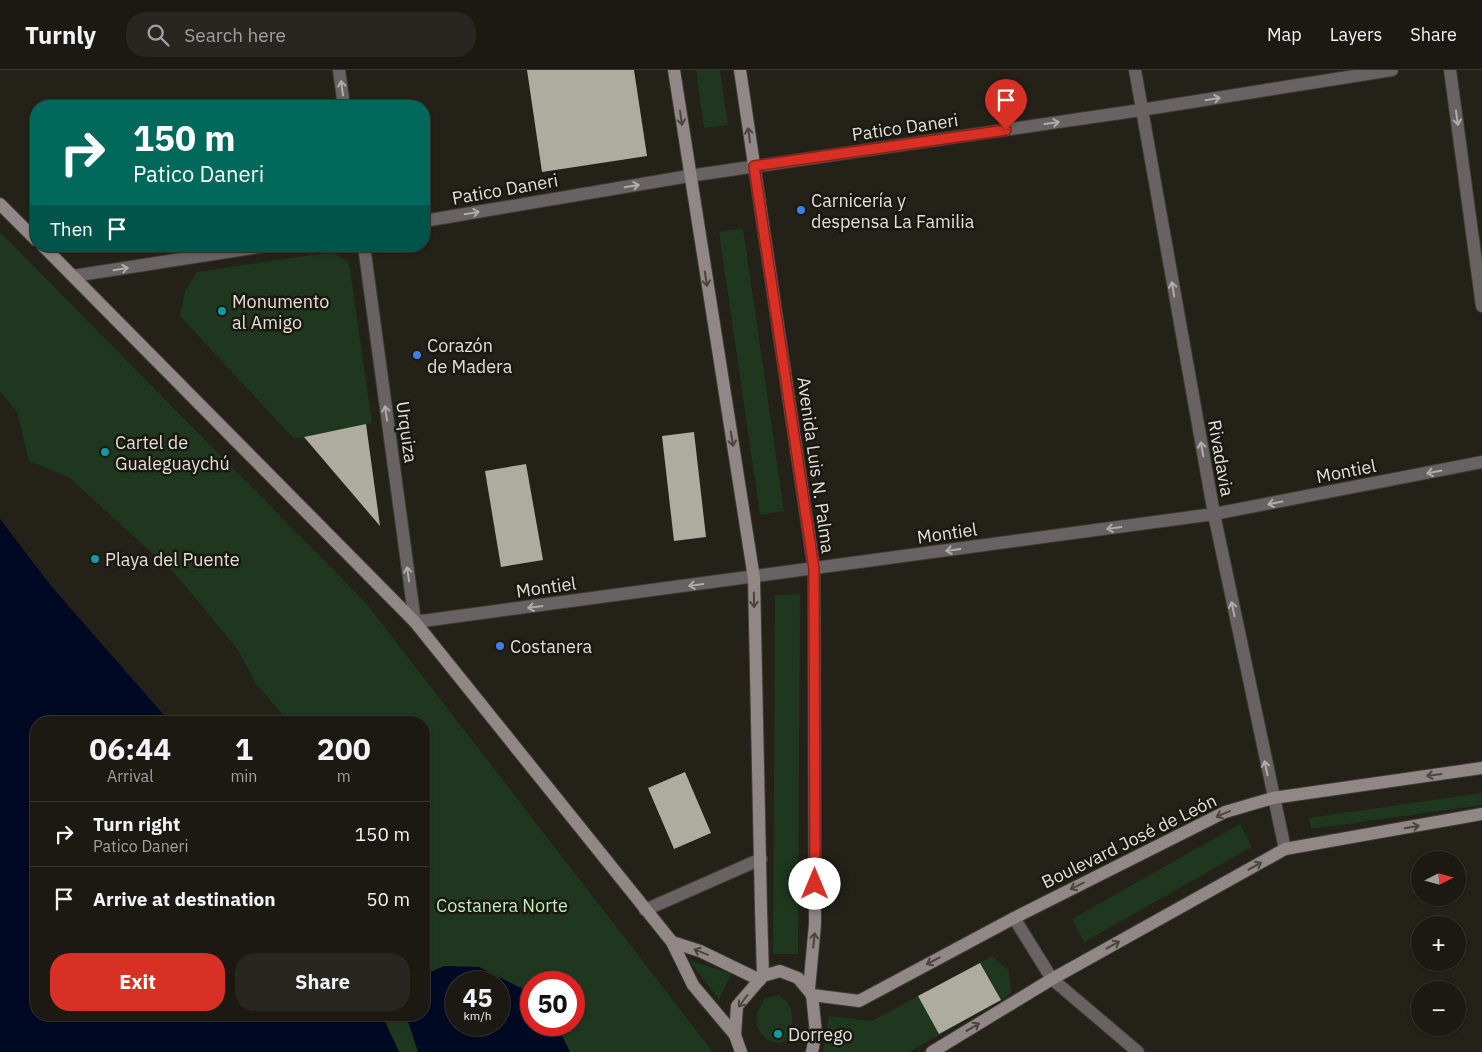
<!DOCTYPE html>
<html lang="en">
<head>
<meta charset="utf-8">
<style>
	body { margin:0; font-family:"IBM Plex Sans",sans-serif; background:#282620; color:#f1f3f6; height:100vh; display:flex; flex-direction:column; font-size:19px; white-space:nowrap }
	* { box-sizing:border-box; margin:0 }
	p { font-size:16px; color:#a0a09f }
	.icon { flex:none; width:28px; height:28px; fill:none; stroke:currentColor; stroke-width:2; stroke-linecap:round; stroke-linejoin:round }
	.map { position:relative; flex:1; overflow:hidden }
	.panel { position:absolute; left:30px; top:646px; width:400px; height:305px; display:flex; flex-direction:column; background:#1b1912; border-radius:20px; box-shadow:0 1px 4px #0004,0 0 0 1px #393832 }
	.panel>* { flex:none }
	.guide { position:absolute; left:30px; top:30px; width:400px; height:152px; border-radius:20px; box-shadow:0 1px 4px #0004,0 0 0 1px #393832; background:#00695c; color:#fff; overflow:hidden }
	.needle { width:32px; rotate:84deg }
	.tools { position:absolute; left:1411px; top:781px; display:grid; gap:10px }
	.tools a { display:grid; place-items:center; width:55px; height:55px; border-radius:50%; background:#1b1912; box-shadow:0 1px 4px #0004,0 0 0 1px #393832; font-size:25px }
	.speed { position:absolute; left:445px; top:901px; display:flex; gap:10px; font-size:25px; font-weight:700; text-align:center }
	.speed>* { display:grid; place-content:center; width:65px; height:65px; border-radius:50%; background:#1b1912; box-shadow:0 1px 4px #0004,0 0 0 1px #393832; line-height:1 }
	.speed small { font-size:12px; font-weight:400 }
	.speed .limit { border:8px solid #d22; background:#fff; color:#111 }
	.pin { position:absolute; display:grid; place-items:center; width:42px; height:42px; color:#fff; margin:-51px -21px; border-radius:50% 50% 50% 0; rotate:-45deg; box-shadow:0 0 5px #0007 }
	.pin .icon { rotate:45deg }
	.me { position:absolute; width:55px; margin:-28px; rotate:0deg; stroke-linejoin:round; filter:drop-shadow(0 0 4px #0008) }
	.turn { display:flex; align-items:center; gap:18px; height:105px; padding:0 20px; font-size:22px }
	.turn .icon { width:65px; height:65px; stroke-width:2.5 }
	.turn b { display:block; font-size:35px; line-height:42px }
	.then { display:flex; align-items:center; height:48px; padding:0 20px; background:#0003; gap:10px; font-size:19px }
	.eta { display:flex; justify-content:space-evenly; align-items:center; height:85px; text-align:center }
	.eta b { font-size:30px; font-weight:700; line-height:35px }
	.button { display:flex; gap:10px; margin-top:auto; padding:10px 20px }
	.button a { flex:1; height:58px; border-radius:20px; background:#d93025; color:#fff; font-size:20px; font-weight:700; line-height:58px; text-align:center }
	.button a+a { background:#282620; color:#f1f3f6 }
	ul { padding:0; list-style:none }
	li { display:flex; align-items:center; gap:15px; height:65px; padding:0 20px; border-top:1px solid #393832 }
	li div { flex:1 }
	li b { display:block; font-size:19px }
	li em { font-style:normal }
	header { display:flex; align-items:center; gap:30px; box-sizing:border-box; height:70px; padding:0 25px; background:#1b1912; border-bottom:1px solid #393832 }
	header strong { font-size:24px }
	nav { display:flex; gap:28px; margin-inline-start:auto; font-size:18px }
	.search { width:350px; height:45px; background:#282620; display:flex; align-items:center; gap:12px; box-sizing:border-box; padding:0 18px; border-radius:20px; color:#a0a09f; font-size:19px }
	.map>svg:first-child { display:block }
	.green { fill:#1e371e; fill-rule:evenodd }
	.water { fill:#000923; fill-rule:evenodd }
	.building { fill:#aeab9f }
	.lines { fill:none; stroke-linecap:round; stroke-linejoin:round }
	.service-casing { stroke:#3e3c33; stroke-width:14 }
	.minor-casing { stroke:#3e3c33; stroke-width:14 }
	.secondary-casing { stroke:#3e3c33; stroke-width:14 }
	.service { stroke:#686262; stroke-width:12 }
	.minor { stroke:#686262; stroke-width:12 }
	.secondary { stroke:#918787; stroke-width:12 }
	.oneway { stroke:#b1aeaa }
	.oneway2 { stroke:#4a443f }
	.route-casing { stroke:#8d1f18; stroke-width:12 }
	.route { stroke:#d93025; stroke-width:9 }
	.shop-dot { fill:#3f7fe0; stroke:#1a180f; stroke-width:2 }
	.culture-dot { fill:#0f9aa8; stroke:#1a180f; stroke-width:2 }
	.labels { text-anchor:middle; dominant-baseline:central; stroke-width:5; stroke-linejoin:round; paint-order:stroke }
	.street-label { font-size:18px; fill:#e1e0da; stroke:#1a180f }
	.poi-label { font-size:18px; fill:#e1e0da; stroke:#1a180f; text-anchor:start }
	.park-label { font-size:18px; fill:#bdf0bb; stroke:#1a180f }
</style>
</head>
<body>
<header>
<strong>Turnly</strong>
<div class="search"><svg class="icon" aria-label="search" viewBox="0 0 24 24"><circle cx="10" cy="10" r="6"/><path d="M15 15l6 6"/></svg>Search here</div>
<nav><a>Map</a><a>Layers</a><a>Share</a></nav>
</header>
<div class="map">
<svg width="1482" height="982" viewBox="0 0 1482 982">
	<rect width="100%" height="100%" fill="#242118"/>
	<g class="green">
		<polygon points="696,0 720,0 728,55 704,58"/>
		<polygon points="743,158 784,441 760,445 719,162"/>
		<path d="M0,162L366,533L713,982H399L382,945H424V652H289L256,614L238,580L178,507L70,408L29,391L17,342L0,322ZM456,912H499V955H456ZM531,912H574V955H531Z"/>
		<polygon points="333,182 349,193 372,353 294,369 180,246 185,221 197,202"/>
		<polygon points="800,524 798,884 773,884 775,525"/>
		<polygon points="1482,723 1482,735 1311,759 1309,748"/>
		<polygon points="1240,754 1252,777 1084,872 1072,849"/>
		<polygon points="992,886 1009,901 1011,923 1001,930 909,982 823,982 829,946 872,951"/>
		<polygon points="689,890 731,904 719,930"/>
		<path d="M779,925C790,933 792,937 792,951C792,955 793,962 792,966C779,982 753,967 757,946C758,939 762,934 765,928Z"/>
	</g>
	<g class="water">
		<polygon points="0,449 51,516 170,652 36,652 36,945 382,945 399,982 0,982"/>
		<path d="M444,896L479,897L531,923V955H557L570,982H418L406,945H424V905ZM456,912H499V955H456Z"/>
	</g>
	<g class="building">
		<polygon points="527,0 634,0 647,86 542,102"/>
		<polygon points="366,354 380,456 304,367"/>
		<polygon points="694,362 706,467 674,471 662,366"/>
		<polygon points="526,394 543,490 501,497 485,401"/>
		<polygon points="685,702 711,763 674,779 648,718"/>
		<polygon points="980,893 1001,930 939,964 918,926"/>
	</g>
	<g class="lines">
		<defs>
			<g id="service">
				<polyline points="645,840 761,789"/>
				<polyline points="1014,848 1052,909 1138,982"/>
			</g>
			<g id="minor">
				<polyline points="339,0 344,36"/>
				<polyline points="1135,0 1214,444 1285,779"/>
				<polyline points="1450,0 1482,236"/>
				<polyline points="424,151 689,106 1141,40 1392,0"/>
				<polyline points="364,176 415,552 1214,444 1482,392"/>
				<polyline points="73,206 265,176"/>
			</g>
			<g id="secondary">
				<polyline points="674,0 754,508 761,839 763,906"/>
				<polyline points="740,0 814,499 815,854 809,919"/>
				<polyline points="0,134 36,170"/>
				<polyline points="43,176 415,552 672,872 693,915 735,965"/>
				<polyline points="672,872 700,881 760,910"/>
				<polyline points="812,925 859,931 1014,848 1225,742 1273,728 1482,698"/>
				<polyline points="741,982 735,965 737,936 763,906 780,901 798,908 812,925 816,963 812,982"/>
				<polyline points="932,982 1052,909 1285,779 1482,744"/>
			</g>
		</defs>
		<use href="#service" class="service-casing"/>
		<use href="#minor" class="minor-casing"/>
		<use href="#secondary" class="secondary-casing"/>
		<use href="#service" class="service"/>
		<use href="#minor" class="minor"/>
		<use href="#secondary" class="secondary"/>
	</g>
	<defs><path id="oneway-shaft" d="M-6 0H5M1.5-3L5.5 0L1.5 3" fill="none" stroke-width="1.6" stroke-linecap="round" stroke-linejoin="round" transform="scale(1.25)"/></defs>
	<g class="oneway">
		<use href="#oneway-shaft" transform="translate(342 18) rotate(-98)"/>
		<use href="#oneway-shaft" transform="translate(1213 29) rotate(-9)"/>
		<use href="#oneway-shaft" transform="translate(1457 48) rotate(82)"/>
		<use href="#oneway-shaft" transform="translate(1052 53) rotate(-8)"/>
		<use href="#oneway-shaft" transform="translate(632 116) rotate(-10)"/>
		<use href="#oneway-shaft" transform="translate(472 143) rotate(-10)"/>
		<use href="#oneway-shaft" transform="translate(121 199) rotate(-9)"/>
		<use href="#oneway-shaft" transform="translate(1173 219) rotate(-100)"/>
		<use href="#oneway-shaft" transform="translate(386 343) rotate(-98)"/>
		<use href="#oneway-shaft" transform="translate(1202 379) rotate(-100)"/>
		<use href="#oneway-shaft" transform="translate(1434 402) rotate(169)"/>
		<use href="#oneway-shaft" transform="translate(1275 433) rotate(169)"/>
		<use href="#oneway-shaft" transform="translate(1114 458) rotate(172)"/>
		<use href="#oneway-shaft" transform="translate(953 480) rotate(172)"/>
		<use href="#oneway-shaft" transform="translate(408 504) rotate(-98)"/>
		<use href="#oneway-shaft" transform="translate(696 515) rotate(172)"/>
		<use href="#oneway-shaft" transform="translate(535 537) rotate(172)"/>
		<use href="#oneway-shaft" transform="translate(1233 539) rotate(-102)"/>
		<use href="#oneway-shaft" transform="translate(1266 698) rotate(-102)"/>
	</g>
	<g class="oneway2">
		<use href="#oneway-shaft" transform="translate(681 48) rotate(82)"/>
		<use href="#oneway-shaft" transform="translate(749 65) rotate(-98)"/>
		<use href="#oneway-shaft" transform="translate(706 209) rotate(81)"/>
		<use href="#oneway-shaft" transform="translate(732 369) rotate(81)"/>
		<use href="#oneway-shaft" transform="translate(754 530) rotate(89)"/>
		<use href="#oneway-shaft" transform="translate(1434 705) rotate(172)"/>
		<use href="#oneway-shaft" transform="translate(1223 744) rotate(157)"/>
		<use href="#oneway-shaft" transform="translate(1412 757) rotate(-10)"/>
		<use href="#oneway-shaft" transform="translate(1255 796) rotate(-29)"/>
		<use href="#oneway-shaft" transform="translate(1077 816) rotate(153)"/>
		<use href="#oneway-shaft" transform="translate(814 870) rotate(-84)"/>
		<use href="#oneway-shaft" transform="translate(1113 875) rotate(-29)"/>
		<use href="#oneway-shaft" transform="translate(701 882) rotate(-158)"/>
		<use href="#oneway-shaft" transform="translate(933 891) rotate(152)"/>
		<use href="#oneway-shaft" transform="translate(743 931) rotate(127)"/>
		<use href="#oneway-shaft" transform="translate(973 957) rotate(-31)"/>
	</g>
	<g class="lines">
		<defs>
			<polyline id="route" points="815,814 814,499 754,96 1006,60"/>
		</defs>
		<use href="#route" class="route-casing"/>
		<use href="#route" class="route"/>
	</g>
	<g class="shop-dot">
		<circle cx="801" cy="140" r="5"/>
		<circle cx="417" cy="285" r="5"/>
		<circle cx="500" cy="576" r="5"/>
	</g>
	<g class="culture-dot">
		<circle cx="222" cy="241" r="5"/>
		<circle cx="105" cy="382" r="5"/>
		<circle cx="95" cy="489" r="5"/>
		<circle cx="778" cy="964" r="5"/>
	</g>
	<g class="labels">
		<g class="street-label">
			<text transform="translate(905 57) rotate(-8)">Patico Daneri</text>
			<text transform="translate(505 119) rotate(-10)">Patico Daneri</text>
			<text transform="translate(407 362) rotate(82)">Urquiza</text>
			<text transform="translate(1221 388) rotate(80)">Rivadavia</text>
			<text transform="translate(816 395) rotate(82)">Avenida Luis N. Palma</text>
			<text transform="translate(1346 401) rotate(-11)">Montiel</text>
			<text transform="translate(947 463) rotate(-8)">Montiel</text>
			<text transform="translate(546 517) rotate(-8)">Montiel</text>
			<text transform="translate(1129 771) rotate(-26)">Boulevard José de León</text>
		</g>
		<g class="poi-label">
			<text x="811" y="130">Carnicería y<tspan x="811" dy="21">despensa La Familia</tspan></text>
			<text x="232" y="231">Monumento<tspan x="232" dy="21">al Amigo</tspan></text>
			<text x="427" y="275">Corazón<tspan x="427" dy="21">de Madera</tspan></text>
			<text x="115" y="372">Cartel de<tspan x="115" dy="21">Gualeguaychú</tspan></text>
			<text x="105" y="489">Playa del Puente</text>
			<text x="510" y="576">Costanera</text>
			<text x="788" y="964">Dorrego</text>
		</g>
		<g class="park-label">
			<text x="502" y="835">Costanera Norte</text>
		</g>
	</g>
</svg>
<div class="tools">
<a><svg class="needle" viewBox="-14 -14 28 28"><path d="M0-13l5 13h-10z" fill="#e53935"/><path d="M0 13l5-13h-10z" fill="#a0a09f"/></svg></a>
<a>+</a>
<a>−</a>
</div>
<div class="speed"><div>45<small>km/h</small></div><div class="limit">50</div></div>
<div class="pin" style="left:1006px;top:60px;background:#d93025"><svg class="icon" aria-label="arrive" viewBox="0 0 24 24"><path d="M6 21V4h12l-3 4 3 4H6"/></svg></div>
<svg class="me" style="left:815px;top:814px" viewBox="-20 -20 40 40"><circle r="19" fill="#fff"/><path d="M0-13L10 11 0 6-10 11z" fill="#d93025"/></svg>
<div class="guide">
<div class="turn"><svg class="icon" aria-label="right" viewBox="0 0 24 24"><path d="M7 20v-9h11M14 6l5 5-5 5"/></svg><div><b>150 m</b>Patico Daneri</div></div>
<div class="then">Then<svg class="icon" aria-label="arrive" viewBox="0 0 24 24"><path d="M6 21V4h12l-3 4 3 4H6"/></svg></div>
</div>
<section class="panel">
<div class="eta">
<div><b>06:44</b><p>Arrival</p></div>
<div><b>1</b><p>min</p></div>
<div><b>200</b><p>m</p></div>
</div>
<ul>
<li><svg class="icon" aria-label="right" viewBox="0 0 24 24"><path d="M7 20v-9h11M14 6l5 5-5 5"/></svg><div><b>Turn right</b><p>Patico Daneri</p></div><em>150 m</em></li>
<li><svg class="icon" aria-label="arrive" viewBox="0 0 24 24"><path d="M6 21V4h12l-3 4 3 4H6"/></svg><div><b>Arrive at destination</b></div><em>50 m</em></li>
</ul>
<div class="button"><a>Exit</a><a>Share</a></div>
</section>
</div>
</body>
</html>
